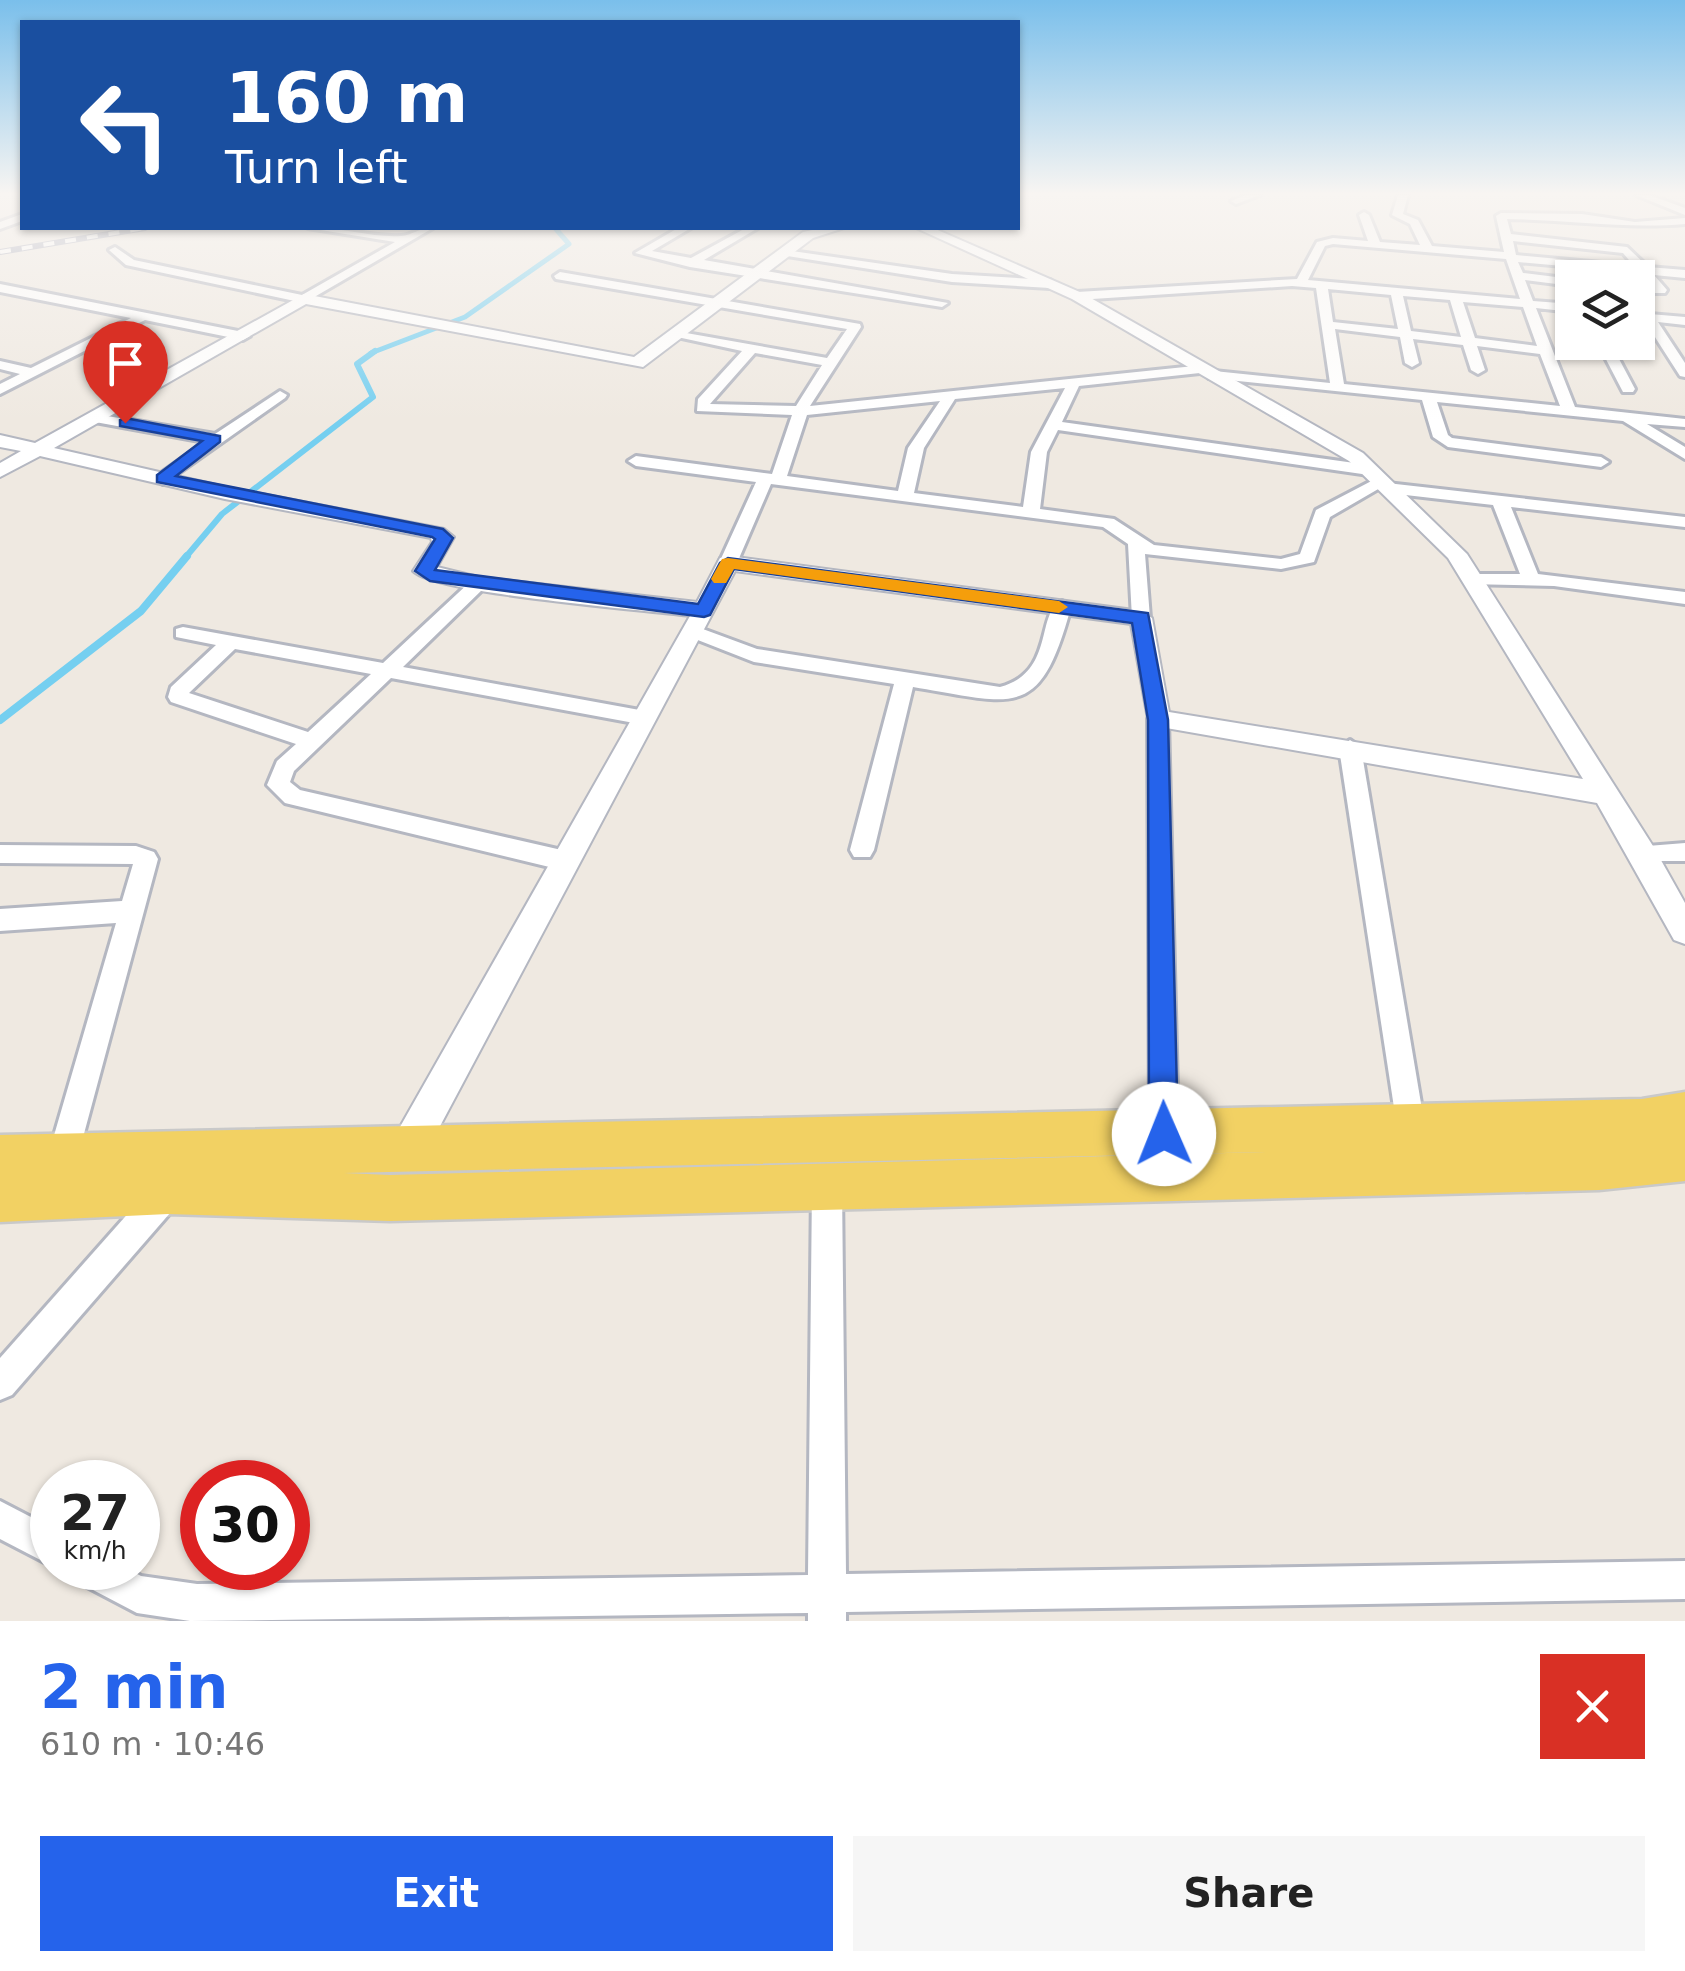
<!DOCTYPE html>
<html lang="en">
<head>
<meta charset="utf-8">
<style>
	body { margin:0; font-family:"DejaVu Sans",sans-serif; background:#f6f6f6; color:#222; height:100vh; display:flex; flex-direction:column; font-size:38px; white-space:nowrap }
	* { box-sizing:border-box; margin:0 }
	p { font-size:32px; color:#767676 }
	.icon { flex:none; width:55px; height:55px; fill:none; stroke:currentColor; stroke-width:2; stroke-linecap:round; stroke-linejoin:round }
	.map { position:relative; height:1621px; overflow:hidden }
	.side { display:flex; flex-direction:column; background:#fff; flex:1 }
	.side>* { flex:none }
	.banner { position:absolute; left:20px; top:20px; width:1000px; height:210px; border-radius:0px; box-shadow:0 2px 8px #0004; background:#1a4fa0; color:#fff; overflow:hidden }
	.buttons { position:absolute; left:1555px; top:260px; display:grid; gap:20px }
	.buttons a { display:grid; place-items:center; width:100px; height:100px; border-radius:0px; background:#fff; box-shadow:0 2px 8px #0004; font-size:50px }
	.speed { position:absolute; left:30px; top:1460px; display:flex; gap:20px; font-size:50px; font-weight:700; text-align:center }
	.speed>* { display:grid; place-content:center; width:130px; height:130px; border-radius:50%; background:#fff; box-shadow:0 2px 8px #0004; line-height:1 }
	.speed small { font-size:25px; font-weight:400 }
	.speed .limit { border:15px solid #d22; background:#fff; color:#111 }
	.pin { position:absolute; display:grid; place-items:center; width:85px; height:85px; color:#fff; margin:-102px -42px; border-radius:50% 50% 50% 0; rotate:-45deg; box-shadow:0 0 10px #0007 }
	.pin .icon { rotate:45deg }
	.me { position:absolute; width:110px; margin:-55px; rotate:359deg; stroke-linejoin:round; filter:drop-shadow(0 0 8px #0008) }
	.turn { display:flex; align-items:center; gap:35px; height:210px; padding:0 40px; font-size:45px }
	.turn .icon { width:130px; height:130px; stroke-width:2.5 }
	.turn b { display:block; font-size:70px; line-height:85px }
	.round { display:grid; place-items:center; flex:none; width:105px; height:105px; border-radius:0px; background:#f6f6f6 }
	.head { display:flex; align-items:center; justify-content:space-between; height:170px; padding:0 40px }
	h1 { font-size:60px; font-weight:700; line-height:75px; color:#2563eb }
	.cta { display:flex; gap:20px; margin-top:auto; padding:20px 40px }
	.cta a { flex:1; height:115px; border-radius:0px; background:#2563eb; color:#fff; font-size:40px; font-weight:700; line-height:115px; text-align:center }
	.cta a+a { background:#f6f6f6; color:#222 }
	.map>svg:first-child { display:block }
	.lines { fill:none; stroke-linecap:round; stroke-linejoin:round }
	.stream-far2 { stroke:#75cff0; stroke-width:5 }
	.stream-far1 { stroke:#75cff0; stroke-width:6 }
	.stream { stroke:#75cff0; stroke-width:8 }
	.minor-casing { stroke:#b4b7c1; stroke-width:6 }
	.tertiary-casing { stroke:#b4b7c1; stroke-width:4 }
	.primary-casing { stroke:#c9c9c9; stroke-width:5 }
	.minor { fill:#fff; fill-rule:evenodd }
	.tertiary { fill:#fff; fill-rule:evenodd }
	.primary { fill:#f2d163; fill-rule:evenodd }
	.rail-casing { stroke:#a3a6b8; stroke-width:6 }
	.rail { stroke:#fff; stroke-width:4; stroke-dasharray:11; stroke-linecap:butt }
	.route { fill:#2563eb; stroke:#184099; stroke-width:2.5 }
	.slow { fill:#f59e0b }
</style>
</head>
<body>
<div class="map">
<svg width="1685" height="1621" viewBox="0 0 1685 1621">
	<rect width="100%" height="100%" fill="#efe9e1"/>
	<g class="lines">
		<polyline class="stream-far2" points="371,353 465,317 569,244 555,228"/>
		<polyline class="stream-far1" points="185,558 222,514 373,397 357,364 375,351"/>
		<polyline class="stream" points="0,720 141,611 187,556"/>
		<defs>
			<g id="minor">
				<polygon points="1246,195 1260,195 1236,204 1231,201"/>
				<path d="M1398,195H1408L1403,214L1418,220L1432,246L1504,252L1496,216L1501,213L1582,214L1635,222L1685,218V224C1626,229 1567,220 1507,219L1511,234L1627,247L1648,267L1685,270V278L1654,275L1667,290L1665,293H1638V285L1651,286L1641,273L1518,262L1523,273L1572,279V286L1525,280L1533,301L1572,304V312L1536,308L1575,407L1685,419V427L1647,424L1685,447V459L1623,421L1437,402L1448,435L1452,438L1601,457L1609,462L1601,467L1448,447L1433,437L1422,400L1209,378V372L1214,371L1330,383L1316,288L1292,286L1077,300L1071,296L1077,292L1297,279L1317,242L1333,238L1368,241L1359,215L1364,212L1369,215L1380,242L1420,245L1410,224L1392,215ZM1513,241L1623,253L1634,266L1516,255ZM1333,244L1506,259L1520,299L1308,280L1325,246ZM1328,289L1391,295L1398,329L1333,322ZM1403,296L1450,300L1461,337L1411,331ZM1463,302L1523,307L1537,346L1475,338ZM1335,329L1400,337L1405,363L1412,367L1419,363L1413,339L1463,345L1471,370L1478,374L1485,370L1477,346L1540,354L1560,406L1344,384Z"/>
				<polygon points="1636,195 1649,195 1685,208 1685,215"/>
				<polygon points="22,214 22,221 0,229 0,222"/>
				<path d="M308,228C339,226 371,238 401,236C413,235 420,227 433,228L304,303L126,265L109,250L115,247L134,260L302,295L395,242Z"/>
				<polygon points="678,228 691,228 652,251 691,258 746,228 758,228 704,260 948,303 942,307 690,267 635,253"/>
				<polygon points="785,250 952,274 1050,280 1056,284 1050,288 952,282 781,255"/>
				<path d="M560,272L860,324L861,327L810,406L1204,365L1211,369L1209,372L1079,386L1062,422L1369,465L1377,470L1369,475L1058,430L1047,452L1040,509L1114,519L1154,545L1281,559L1300,554L1316,510L1381,476L1387,478V483L1685,517V527L1511,507L1538,574L1685,592V604L1554,586L1466,584L1463,580L1472,574H1520L1493,505L1388,493L1380,488L1330,517L1314,562L1281,569L1145,554L1150,618L1141,624L1132,618L1128,544L1103,527L771,484L737,563L728,568L722,567L719,563L756,482L636,466L628,461L636,456L772,474L792,415L697,411L698,399L742,351L668,335L675,331L827,358L847,329L556,279L554,276ZM755,353L822,365L796,406L710,404ZM1065,388L1031,452L1023,507L914,493L924,448L955,399ZM940,401L908,448L898,491L787,476L807,415Z"/>
				<polygon points="0,284 243,332 250,336 243,340 145,320 0,394 0,384 20,374 0,369 0,361 31,368 131,318 0,292"/>
				<polygon points="1638,313 1685,317 1685,325 1658,322 1685,363 1685,377 1680,376 1644,320 1638,319"/>
				<polygon points="1597,342 1610,342 1635,389 1633,392 1623,392"/>
				<polygon points="280,391 287,395 285,398 163,484 155,479 157,476 205,442 95,422 88,418 95,414 215,434"/>
				<path d="M478,578L487,584L484,588L403,667L645,711L655,718L652,723L645,725L391,678L294,771L290,782L300,790L566,851L574,854L578,861L574,868L566,871L285,803L267,785L277,761L296,744L171,702L168,697L171,687L216,645L176,637V629L183,627L383,663L472,580ZM235,649L371,674L308,732L189,693Z"/>
				<path d="M1062,601L1071,607C1040,721 1016,704 913,687L874,850L870,857H854L850,850L894,684L754,662L685,635L683,631L692,625L757,649L1000,687C1056,672 1035,612 1062,601Z"/>
				<polygon points="1158,712 1168,719 1178,1134 1174,1144 1164,1148 1154,1144 1150,1134 1148,719"/>
				<polygon points="1350,740 1361,748 1425,1127 1421,1137 1411,1141 1401,1137 1397,1127 1339,748"/>
				<polygon points="1685,843 1685,861 1635,861 1631,854 1635,847"/>
				<polygon points="0,845 136,846 154,852 158,859 78,1156 73,1166 63,1171 53,1166 48,1156 116,923 0,931 0,909 122,901 133,864 0,863"/>
				<polygon points="827,1171 838,1175 842,1186 846,1574 1685,1561 1685,1599 846,1612 846,1621 808,1621 808,1613 190,1621 137,1613 76,1581 70,1568 126,1568 141,1576 197,1584 808,1575 812,1186 816,1175"/>
				<polygon points="166,1179 177,1183 181,1194 177,1205 12,1395 0,1400 0,1358 155,1183"/>
				<polygon points="0,1501 52,1528 52,1566 0,1539"/>
			</g>
			<path id="tertiary" d="M822,228H844L813,238L643,367L306,304L54,448L225,487L444,529L454,537L437,567L478,577L697,602L720,558L728,556L1141,611L1152,618L1169,712L1583,779L1448,558L1349,461L1072,299L916,228H933L1082,293L1363,453L1467,554L1653,846L1685,903V944L1674,940L1597,803L1149,725L1131,624L735,571L422,1160L409,1165L396,1160L391,1147L396,1134L690,616C645,610 436,594 413,571L432,542L431,538L225,499L40,456L0,477V463L21,451L0,447V435L35,443L304,294L634,357L803,232Z"/>
			<path id="primary" d="M1685,1092V1181L1599,1190L390,1221L168,1214L0,1222V1135L1642,1099ZM1266,1152L390,1175L344,1173Z"/>
		</defs>
		<use href="#minor" class="minor-casing"/>
		<use href="#tertiary" class="tertiary-casing"/>
		<use href="#primary" class="primary-casing"/>
		<use href="#minor" class="minor"/>
		<use href="#tertiary" class="tertiary"/>
		<use href="#primary" class="primary"/>
		<defs>
			<polyline id="rail" points="0,252 145,228"/>
		</defs>
		<use href="#rail" class="rail-casing"/>
		<use href="#rail" class="rail"/>
	</g>
	<linearGradient id="sky" x2="0" y2="1"><stop stop-color="#7abfeb"/><stop offset="0.46" stop-color="#f8f5f2"/><stop offset="1" stop-color="#f8f5f2" stop-opacity="0"/></linearGradient>
	<rect width="1685" height="421" fill="url(#sky)"/>
	<polygon class="route" points="125,418 220,436 220,442 176,476 443,529 453,538 435,570 698,604 720,563 728,558 1148,613 1168,720 1178,1134 1174,1144 1164,1148 1153,1144 1149,1134 1148,720 1132,623 734,569 710,615 704,617 430,581 415,571 435,539 432,537 157,482 157,475 202,441 120,426 120,420"/>
	<polygon class="slow" points="728,558 1059,601 1068,607 1059,613 734,569 726,583 714,583 711,579 722,559"/>
</svg>
<div class="buttons">
<a><svg class="icon" aria-label="layers" viewBox="0 0 24 24"><path d="M12 4l9 5-9 5-9-5zM3 14l9 5 9-5"/></svg></a>
</div>
<div class="speed"><div>27<small>km/h</small></div><div class="limit">30</div></div>
<div class="pin" style="left:125px;top:423px;background:#d93025"><svg class="icon" aria-label="arrive" viewBox="0 0 24 24"><path d="M6 21V4h12l-3 4 3 4H6"/></svg></div>
<svg class="me" style="left:1164px;top:1134px" viewBox="-20 -20 40 40"><circle r="19" fill="#fff"/><path d="M0-13L10 11 0 6-10 11z" fill="#2563eb"/></svg>
<div class="banner">
<div class="turn"><svg class="icon" aria-label="left" viewBox="0 0 24 24"><path d="M17 20v-9H6M10 6l-5 5 5 5"/></svg><div><b>160 m</b>Turn left</div></div>
</div>
</div>
<section class="side">
<div class="head"><div><h1>2 min</h1><p>610 m · 10:46</p></div><a class="round" style="background:#d93025;color:#fff"><svg class="icon" aria-label="close" viewBox="0 0 24 24"><path d="M6 6l12 12M18 6L6 18"/></svg></a></div>
<div class="cta"><a>Exit</a><a>Share</a></div>
</section>
</body>
</html>
